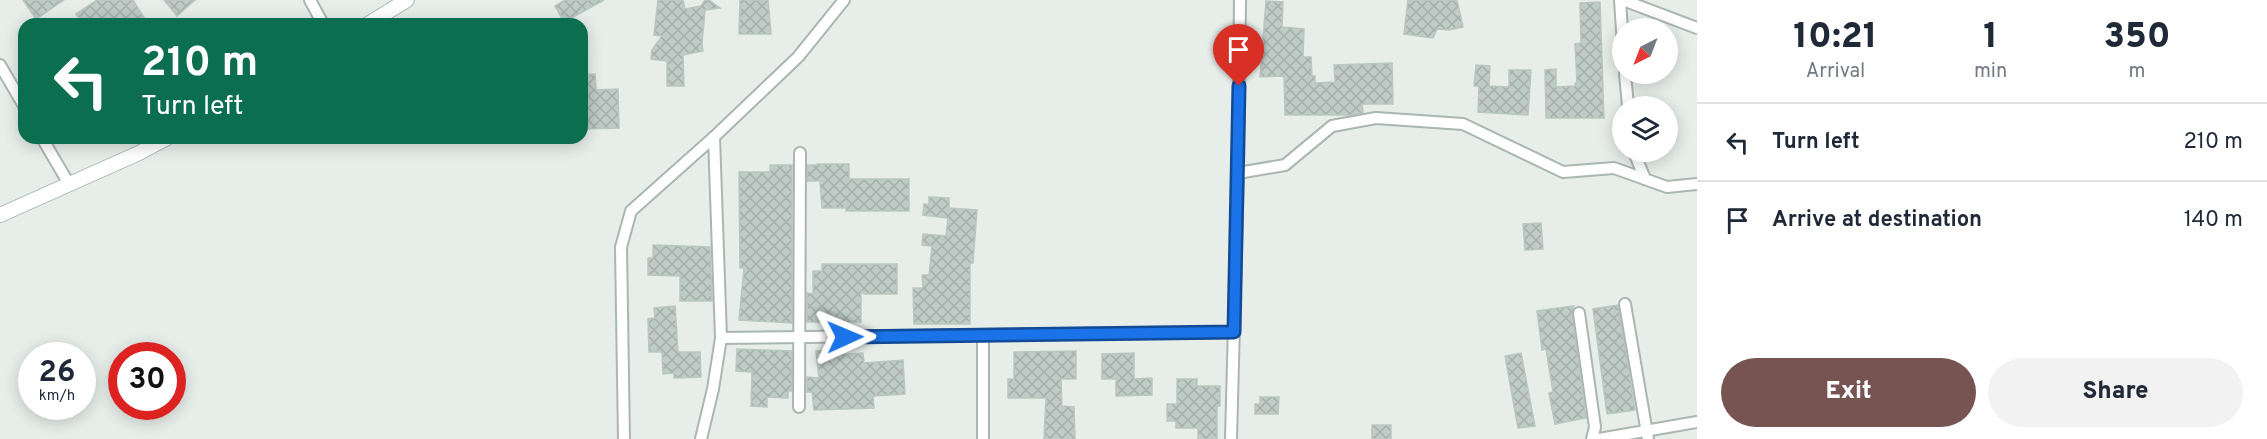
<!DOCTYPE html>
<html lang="en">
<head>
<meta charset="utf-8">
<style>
	body { margin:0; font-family:Overpass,sans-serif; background:#f2f2f3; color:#1f2937; height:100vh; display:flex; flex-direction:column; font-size:22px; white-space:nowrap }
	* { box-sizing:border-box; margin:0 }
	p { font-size:20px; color:#747a83 }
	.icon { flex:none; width:33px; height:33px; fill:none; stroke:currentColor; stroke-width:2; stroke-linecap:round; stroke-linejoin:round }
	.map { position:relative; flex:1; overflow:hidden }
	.panel { display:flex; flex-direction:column; background:#fff; width:570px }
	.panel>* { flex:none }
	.guide { position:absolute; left:18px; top:18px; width:570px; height:126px; border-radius:18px; box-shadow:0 3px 15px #0003; background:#0b6e4f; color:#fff; overflow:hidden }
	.needle { width:39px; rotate:222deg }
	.buttons { position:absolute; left:1612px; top:18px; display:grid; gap:12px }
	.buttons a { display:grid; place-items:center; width:66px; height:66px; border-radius:50%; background:#fff; box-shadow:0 3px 15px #0003; font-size:30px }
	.speed { position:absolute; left:18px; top:342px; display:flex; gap:12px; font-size:30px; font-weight:700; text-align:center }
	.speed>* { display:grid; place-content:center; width:78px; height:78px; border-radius:50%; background:#fff; box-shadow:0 3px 15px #0003; line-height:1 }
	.speed small { font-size:15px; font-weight:400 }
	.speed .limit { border:9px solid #d22; background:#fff; color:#111 }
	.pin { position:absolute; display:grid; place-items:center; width:51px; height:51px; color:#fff; margin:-62px -26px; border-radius:50% 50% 50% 0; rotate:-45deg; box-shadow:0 0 6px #0007 }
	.pin .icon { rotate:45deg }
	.me { position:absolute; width:66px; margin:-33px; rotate:89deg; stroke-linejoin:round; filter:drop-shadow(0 0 4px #0008) }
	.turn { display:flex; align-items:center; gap:21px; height:126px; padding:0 24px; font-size:27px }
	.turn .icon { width:78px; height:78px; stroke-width:2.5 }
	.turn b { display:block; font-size:42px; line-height:51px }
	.eta { display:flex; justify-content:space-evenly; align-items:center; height:102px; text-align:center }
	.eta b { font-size:36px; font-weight:800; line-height:42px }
	.button { display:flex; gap:12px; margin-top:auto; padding:12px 24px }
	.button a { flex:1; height:69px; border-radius:36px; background:#775451; color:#fff; font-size:24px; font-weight:800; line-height:69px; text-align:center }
	.button a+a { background:#f2f2f3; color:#1f2937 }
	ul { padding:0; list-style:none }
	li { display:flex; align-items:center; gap:18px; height:78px; padding:0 24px; border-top:2px solid #e0e1e3 }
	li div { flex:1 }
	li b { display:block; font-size:22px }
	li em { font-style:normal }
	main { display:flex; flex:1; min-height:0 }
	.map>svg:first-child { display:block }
	.building { fill:url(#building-cross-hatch); stroke:#bac7c1; stroke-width:1.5 }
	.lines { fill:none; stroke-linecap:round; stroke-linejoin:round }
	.minor-casing { stroke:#aab6b1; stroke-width:14 }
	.secondary-casing { stroke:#a6b8b2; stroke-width:16 }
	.minor { stroke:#fff; stroke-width:10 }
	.secondary { stroke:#fff; stroke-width:14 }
	.route-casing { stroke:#114b97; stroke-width:15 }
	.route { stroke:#1a73e8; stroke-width:10 }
</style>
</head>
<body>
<main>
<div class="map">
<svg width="1697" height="439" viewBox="0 0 1697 439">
	<defs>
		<pattern id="building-cross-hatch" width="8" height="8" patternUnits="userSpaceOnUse" patternTransform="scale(1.5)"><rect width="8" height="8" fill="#bfcbc6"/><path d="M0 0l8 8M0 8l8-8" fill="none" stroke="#a4afab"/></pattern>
	</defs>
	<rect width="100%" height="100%" fill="#e7eeea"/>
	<g class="building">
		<polygon points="23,0 64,0 36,19"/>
		<polygon points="97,0 133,0 148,24 83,24 76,14"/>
		<polygon points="164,0 195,0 177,16"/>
		<polygon points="565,0 604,0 564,22 555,6"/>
		<polygon points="658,0 683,0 685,9 701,6 705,0 709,0 720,8 705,10 702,43 703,51 683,55 684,86 667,86 667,61 651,59 652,50 662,36 654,35"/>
		<polygon points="740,0 768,0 771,34 739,34"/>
		<polygon points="1408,0 1457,0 1463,27 1449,30 1437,29 1433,38 1404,34"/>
		<polygon points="1266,1 1283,2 1282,27 1304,29 1303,57 1311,57 1312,76 1315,76 1315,83 1335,82 1334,65 1392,63 1393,104 1362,104 1363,113 1352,115 1285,115 1284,76 1260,77"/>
		<polygon points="1600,2 1604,118 1546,118 1545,70 1556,69 1556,87 1575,86 1575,83 1577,83 1575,44 1581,43 1580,3"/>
		<polygon points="1476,65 1490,66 1489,86 1509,87 1509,70 1531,70 1528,115 1478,112 1479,86 1474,86"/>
		<polygon points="595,74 596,90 618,89 619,128 582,129 582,75"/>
		<polygon points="817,164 849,164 849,179 909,179 909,211 846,211 846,208 822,208 820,181 807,181 807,165 817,165"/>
		<polygon points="770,165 792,165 792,323 739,320 744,268 740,268 739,172 770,172"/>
		<polygon points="929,197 949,198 949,208 977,210 973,263 970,263 970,324 914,324 913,288 923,288 922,275 929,275 932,246 922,245 923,234 946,236 948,218 923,215 924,204 929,205"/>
		<polygon points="1541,223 1543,249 1525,250 1523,224"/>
		<polygon points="653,245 710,247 712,301 680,301 680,276 648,275 648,258 653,258"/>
		<polygon points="822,264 897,264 897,294 864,294 861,291 861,322 807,322 807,293 813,294 813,271 822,271"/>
		<polygon points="1618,305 1635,410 1607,414 1593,309"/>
		<polygon points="675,306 678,352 700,352 701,377 674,378 674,373 663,374 662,352 649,352 648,319 655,318 654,308"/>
		<polygon points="1574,306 1572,314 1586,418 1555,424 1549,393 1553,392 1546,349 1542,350 1537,311"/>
		<polygon points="737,349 792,351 792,391 788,391 788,398 767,397 767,407 751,406 752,372 736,371"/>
		<polygon points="834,350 835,355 863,353 864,363 903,360 905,394 873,396 874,408 814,410 812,392 807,392 807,377 819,378 816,351"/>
		<polygon points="1076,351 1076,379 1061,379 1062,406 1074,407 1075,439 1044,439 1046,398 1008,398 1008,379 1014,379 1014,352"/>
		<polygon points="1134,353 1134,379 1152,378 1152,395 1116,396 1116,379 1102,379 1102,354"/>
		<polygon points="1521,353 1535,426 1518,428 1505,356"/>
		<polygon points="1177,379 1197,379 1197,386 1220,386 1220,406 1217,406 1217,439 1198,439 1198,428 1176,428 1176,421 1167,421 1167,404 1177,404"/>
		<polygon points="1260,397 1279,397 1278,414 1255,414 1255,404 1260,404"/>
		<rect x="1372" y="425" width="19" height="14"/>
	</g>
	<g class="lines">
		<defs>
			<g id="minor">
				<polyline points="310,0 323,24"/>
				<polyline points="1240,0 1238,173 1285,165 1332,126 1376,118 1463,124 1563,172 1614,168 1667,187 1697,184"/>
				<polyline points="1620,0 1623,45"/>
				<polyline points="1623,0 1697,28"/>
				<polyline points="0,65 24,106"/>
				<polyline points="1625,74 1628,106"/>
				<polyline points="42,138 69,184"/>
				<polyline points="1634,152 1645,179"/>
				<polyline points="1625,304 1648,439"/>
				<polyline points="1579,313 1595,427 1592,439"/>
				<polyline points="721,338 1234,332"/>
				<polyline points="799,407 800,153"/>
				<polyline points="624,439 621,247 631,211 714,137 798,57 844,0"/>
				<polyline points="701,439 713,389 721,338 714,137"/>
				<polyline points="983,439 983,335"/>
				<polyline points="1231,439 1238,173"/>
				<polyline points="1599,439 1697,422"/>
			</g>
			<g id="secondary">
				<polyline points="368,24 407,0"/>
				<polyline points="0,215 139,153 167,138"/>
			</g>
		</defs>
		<use href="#minor" class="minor-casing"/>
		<use href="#secondary" class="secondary-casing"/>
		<use href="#minor" class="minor"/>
		<use href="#secondary" class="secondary"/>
	</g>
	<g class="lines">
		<defs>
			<polyline id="route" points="845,337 1234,332 1239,86"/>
		</defs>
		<use href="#route" class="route-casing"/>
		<use href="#route" class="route"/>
	</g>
</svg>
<div class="buttons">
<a><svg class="needle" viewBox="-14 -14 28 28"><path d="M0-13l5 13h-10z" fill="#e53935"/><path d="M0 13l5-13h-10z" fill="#747a83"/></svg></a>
<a><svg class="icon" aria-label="layers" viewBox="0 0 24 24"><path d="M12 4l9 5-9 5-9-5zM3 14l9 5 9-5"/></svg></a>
</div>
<div class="speed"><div>26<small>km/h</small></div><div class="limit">30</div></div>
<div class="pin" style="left:1239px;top:86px;background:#d93025"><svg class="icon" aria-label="arrive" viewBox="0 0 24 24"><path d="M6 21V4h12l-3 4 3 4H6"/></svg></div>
<svg class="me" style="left:845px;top:337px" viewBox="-20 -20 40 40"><path d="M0-17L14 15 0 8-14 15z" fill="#1a73e8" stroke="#fff" stroke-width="4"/></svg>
<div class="guide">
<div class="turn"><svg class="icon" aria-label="left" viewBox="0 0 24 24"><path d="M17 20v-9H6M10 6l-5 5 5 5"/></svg><div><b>210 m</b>Turn left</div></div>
</div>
</div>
<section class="panel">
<div class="eta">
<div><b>10:21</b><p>Arrival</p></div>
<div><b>1</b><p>min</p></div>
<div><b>350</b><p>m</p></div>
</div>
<ul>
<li><svg class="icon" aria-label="left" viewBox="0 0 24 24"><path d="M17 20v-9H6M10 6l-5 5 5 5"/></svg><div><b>Turn left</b></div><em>210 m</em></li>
<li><svg class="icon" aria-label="arrive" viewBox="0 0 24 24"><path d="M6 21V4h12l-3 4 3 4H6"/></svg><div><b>Arrive at destination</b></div><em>140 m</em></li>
</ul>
<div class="button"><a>Exit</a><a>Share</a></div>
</section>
</main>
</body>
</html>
